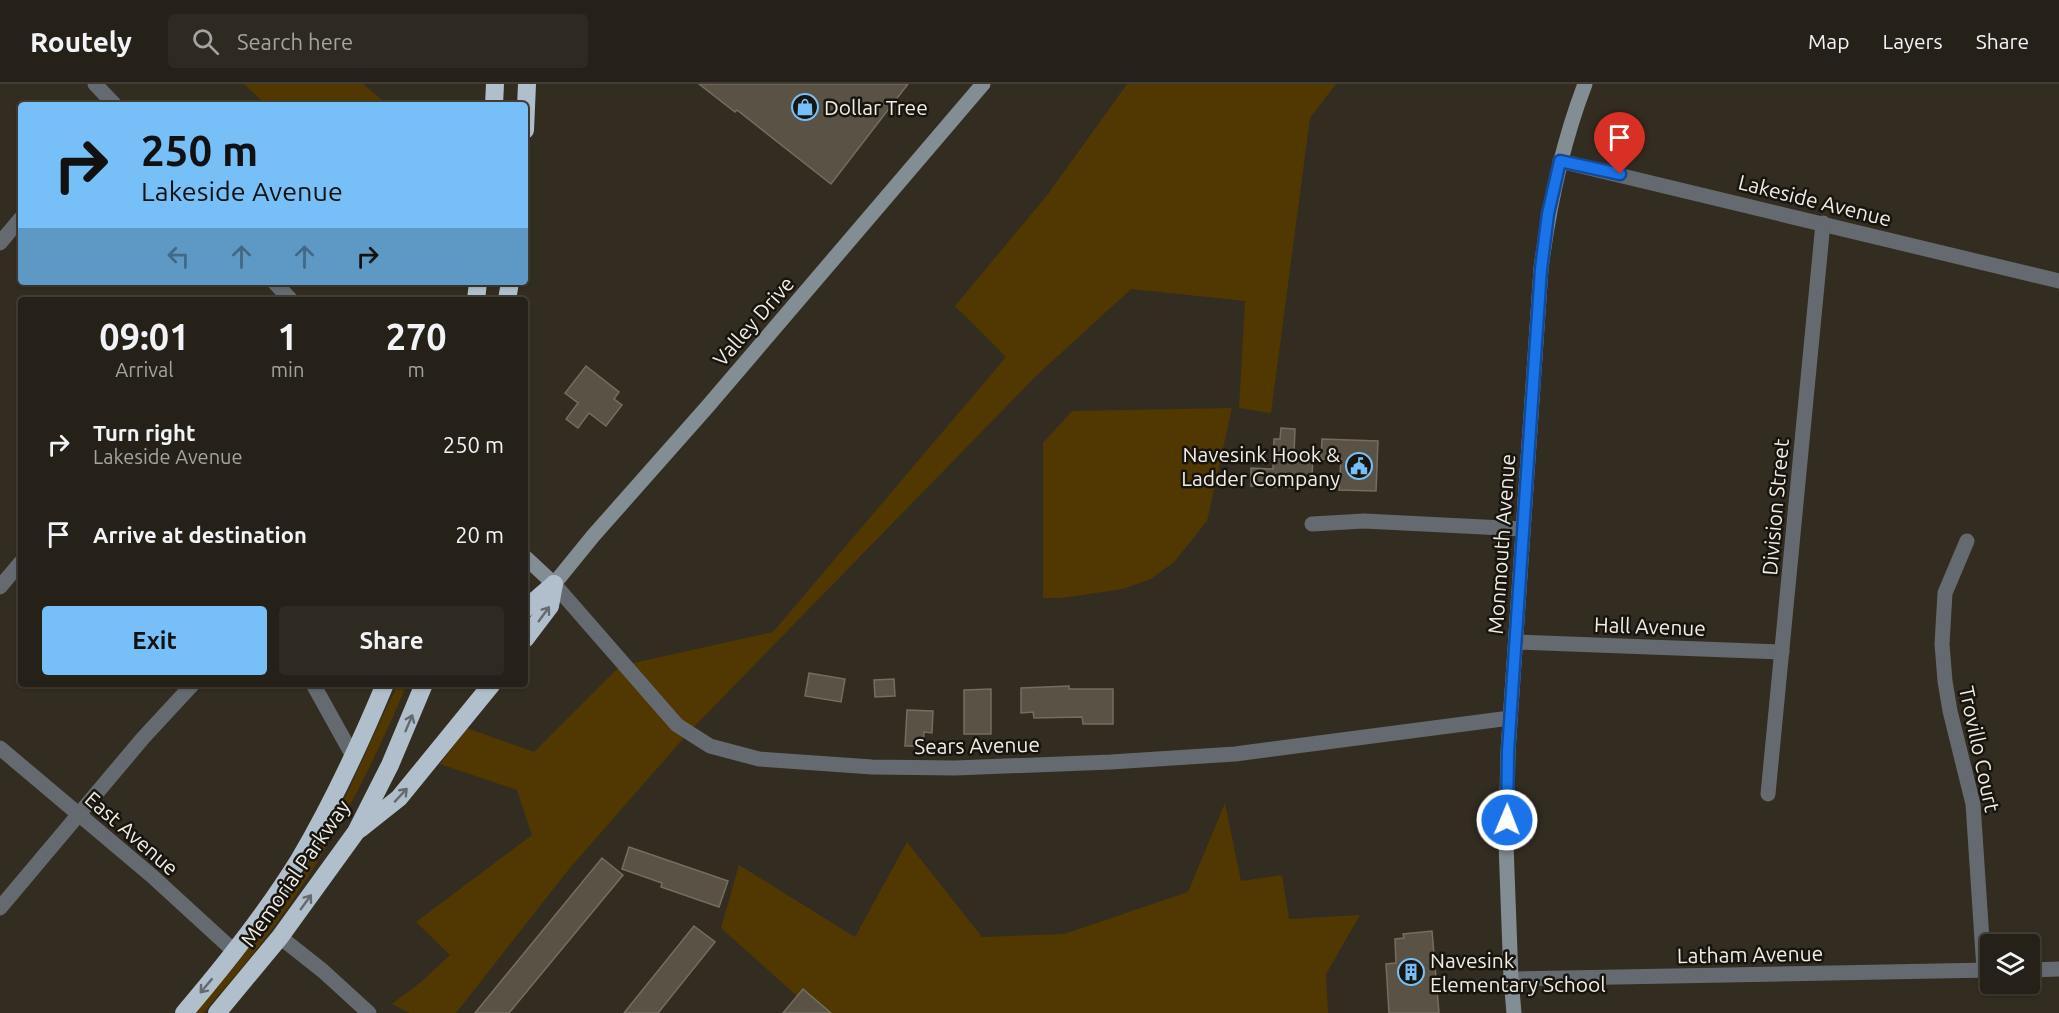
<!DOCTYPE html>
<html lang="en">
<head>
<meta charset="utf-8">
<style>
	body { margin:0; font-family:Ubuntu,sans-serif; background:#2e2921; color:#f1f3f6; height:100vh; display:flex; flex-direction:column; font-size:22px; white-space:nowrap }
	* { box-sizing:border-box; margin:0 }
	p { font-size:20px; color:#a4a3a2 }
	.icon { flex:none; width:33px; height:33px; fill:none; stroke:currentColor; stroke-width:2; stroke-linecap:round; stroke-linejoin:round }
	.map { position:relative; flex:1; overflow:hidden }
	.details { position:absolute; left:18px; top:213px; width:510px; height:390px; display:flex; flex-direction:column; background:#262118; border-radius:6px; box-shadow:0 2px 4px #0004,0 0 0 2px #423e37 }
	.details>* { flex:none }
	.top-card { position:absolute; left:18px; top:18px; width:510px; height:183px; border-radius:6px; box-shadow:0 2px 4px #0004,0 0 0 2px #423e37; background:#76c0f7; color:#111; overflow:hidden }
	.fabs { position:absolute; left:1980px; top:850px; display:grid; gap:12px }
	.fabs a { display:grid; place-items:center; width:60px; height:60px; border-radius:6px; background:#262118; box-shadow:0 2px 4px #0004,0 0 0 2px #423e37; font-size:30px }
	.pin { position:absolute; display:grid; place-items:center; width:51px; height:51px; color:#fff; margin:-62px -26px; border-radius:50% 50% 50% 0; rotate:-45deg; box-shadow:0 0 6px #0007 }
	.pin .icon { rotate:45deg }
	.me { position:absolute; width:66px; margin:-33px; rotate:1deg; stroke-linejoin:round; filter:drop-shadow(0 0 4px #0008) }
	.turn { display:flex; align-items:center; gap:21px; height:126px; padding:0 24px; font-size:27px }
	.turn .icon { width:78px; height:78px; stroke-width:2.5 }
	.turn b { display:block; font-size:42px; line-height:51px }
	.lanes { display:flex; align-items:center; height:57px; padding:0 24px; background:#0003; justify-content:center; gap:30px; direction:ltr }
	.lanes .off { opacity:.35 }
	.eta { display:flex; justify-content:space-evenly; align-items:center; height:102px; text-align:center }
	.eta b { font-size:36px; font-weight:600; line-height:42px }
	.cta { display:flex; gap:12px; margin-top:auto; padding:12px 24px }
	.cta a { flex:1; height:69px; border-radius:6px; background:#76c0f7; color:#111; font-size:24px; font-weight:600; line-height:69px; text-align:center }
	.cta a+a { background:#2e2921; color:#f1f3f6 }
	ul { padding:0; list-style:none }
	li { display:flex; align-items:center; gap:18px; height:90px; padding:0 24px }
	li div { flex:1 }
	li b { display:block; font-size:22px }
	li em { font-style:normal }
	header { display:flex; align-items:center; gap:36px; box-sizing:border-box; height:84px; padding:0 30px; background:#262118; border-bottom:2px solid #423e37 }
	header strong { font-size:28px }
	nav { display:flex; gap:33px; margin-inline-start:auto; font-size:21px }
	.search { width:420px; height:54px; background:#2e2921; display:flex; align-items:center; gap:15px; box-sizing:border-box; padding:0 21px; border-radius:6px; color:#a4a3a2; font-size:22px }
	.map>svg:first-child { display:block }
	.green { fill:#513800 }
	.building { fill:#5a5245; stroke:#756d5f; stroke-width:1.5 }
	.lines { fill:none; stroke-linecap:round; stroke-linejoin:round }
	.street { stroke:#646a6f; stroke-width:15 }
	.secondary { stroke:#838d94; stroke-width:15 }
	.highway { stroke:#b0bfcb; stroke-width:18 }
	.oneway { stroke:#646a6d }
	.route-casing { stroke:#114b97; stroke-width:15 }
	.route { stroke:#1a73e8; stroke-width:10 }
	.labels { text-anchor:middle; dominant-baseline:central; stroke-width:5; stroke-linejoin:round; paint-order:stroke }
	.poi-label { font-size:21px; fill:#f1ede5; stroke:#18150f; text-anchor:start }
	.street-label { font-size:21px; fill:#f1ede5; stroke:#18150f }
</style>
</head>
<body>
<header>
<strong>Routely</strong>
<div class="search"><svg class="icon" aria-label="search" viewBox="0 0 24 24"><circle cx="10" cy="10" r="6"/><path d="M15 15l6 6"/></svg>Search here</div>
<nav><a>Map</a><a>Layers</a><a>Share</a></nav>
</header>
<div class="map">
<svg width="2059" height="929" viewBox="0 0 2059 929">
	<rect width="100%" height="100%" fill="#332c20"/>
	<g class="green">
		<polygon points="244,0 363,0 388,21 266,21"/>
		<polygon points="1127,0 1336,0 1310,34 1271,329 1239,324 1245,217 1131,205 1035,293 689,648 569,785 456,929 410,929 392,920 421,898 450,871 416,838 532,751 517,706 440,680 467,644 534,668 620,582 773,548 1006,273 955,222 1048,110"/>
		<polygon points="1232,324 1207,437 1174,478 1151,495 1123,505 1061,514 1043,514 1043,359 1072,327"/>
		<path d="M398,600H407C375,676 340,746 294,814C267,855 235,892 203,929H195C241,874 288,819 323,756C351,706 372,652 398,600Z"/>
		<polygon points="1225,719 1241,797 1282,791 1289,835 1360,831 1326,890 1328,929 816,929 721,844 739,781 855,853 907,758 982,853 1064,850 1188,808"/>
	</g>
	<g class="building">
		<polygon points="699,0 908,0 831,100 737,26 735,28"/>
		<polygon points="586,282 619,308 614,315 622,321 606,342 589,329 578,344 566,335 578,319 565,309"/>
		<polygon points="1281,344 1295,345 1294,370 1313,370 1312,395 1296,394 1296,404 1251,402 1251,384 1273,385 1274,355 1280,355"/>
		<polygon points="1322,355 1378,357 1376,407 1339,406 1341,375 1321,375"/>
		<polygon points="809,589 845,595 841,618 805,612"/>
		<polygon points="894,595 895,612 875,613 874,596"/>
		<polygon points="1069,602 1069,605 1113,605 1113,640 1083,640 1082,633 1034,634 1033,628 1021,629 1021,604"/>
		<polygon points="991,605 991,650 964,650 964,606"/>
		<polygon points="907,626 933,627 932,649 924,648 923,662 905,662"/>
		<polygon points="629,763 728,797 719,823 661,803 662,799 622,785"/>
		<polygon points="602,774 623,791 509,929 475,929"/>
		<polygon points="694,842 715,858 658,929 624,929"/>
		<polygon points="1432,847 1439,929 1389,929 1386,880 1396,879 1395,855 1404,854 1403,850"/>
		<polygon points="803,905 831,929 783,929"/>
	</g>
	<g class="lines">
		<g class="street">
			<polyline points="95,0 115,21"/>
			<polyline points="1560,77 2059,197"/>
			<polyline points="0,159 21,134"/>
			<polyline points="274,198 291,216"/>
			<polyline points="1312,440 1364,437 1523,445"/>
			<polyline points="1967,457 1945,509 1942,560 1945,597 1950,627 1973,720 1984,886"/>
			<polyline points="554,500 677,641 710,662 759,675 872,683 955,684 1111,678 1235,670 1510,634"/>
			<polyline points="0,503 21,478"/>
			<polyline points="1516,558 1782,568"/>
			<polyline points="313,600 353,672"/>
			<polyline points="0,664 152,792 235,868"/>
			<polyline points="1768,710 1823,139"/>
			<polyline points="0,824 143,654 193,600"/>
			<polyline points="280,853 323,887 369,929"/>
			<polyline points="2030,886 2059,885"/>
			<polyline points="1511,895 1990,886"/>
		</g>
		<g class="secondary">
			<polyline points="525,473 554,500 593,452 708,322 983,0"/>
			<path d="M1514,929L1511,895L1506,760L1508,667L1541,185C1549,121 1562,60 1585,0"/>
		</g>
		<g class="highway">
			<polyline points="494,21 495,0"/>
			<polyline points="525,46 527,0"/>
			<polyline points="476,216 478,198"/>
			<polyline points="507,216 510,198"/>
			<polyline points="525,525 554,500"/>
			<polyline points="525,555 550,522 554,500"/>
			<polyline points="360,745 399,714 492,600"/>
			<path d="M184,929C225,881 265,831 299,776C332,720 360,660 385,600"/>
			<polyline points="217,929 280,853 356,748 390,681 424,600"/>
		</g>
	</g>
	<defs><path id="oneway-shaft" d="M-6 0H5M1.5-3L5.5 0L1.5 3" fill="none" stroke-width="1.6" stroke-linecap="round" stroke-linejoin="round" transform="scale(1.5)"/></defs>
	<g class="oneway">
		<use href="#oneway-shaft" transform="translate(544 530) rotate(-54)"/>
		<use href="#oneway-shaft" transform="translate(409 639) rotate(-67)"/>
		<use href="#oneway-shaft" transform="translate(401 711) rotate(-47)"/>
		<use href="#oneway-shaft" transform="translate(306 818) rotate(-54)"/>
		<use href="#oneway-shaft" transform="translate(206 902) rotate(130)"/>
	</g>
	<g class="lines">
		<defs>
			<polyline id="route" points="1507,736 1508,667 1541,185 1548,130 1560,77 1620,90"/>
		</defs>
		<use href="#route" class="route-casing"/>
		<use href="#route" class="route"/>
	</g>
	<defs>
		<symbol id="shop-ring" viewBox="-11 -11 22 22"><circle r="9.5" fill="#18150f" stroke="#76c0f7" stroke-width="1.5"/><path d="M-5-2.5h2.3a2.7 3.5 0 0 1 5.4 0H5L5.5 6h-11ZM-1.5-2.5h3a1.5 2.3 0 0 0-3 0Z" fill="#76c0f7"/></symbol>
		<symbol id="civic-ring" viewBox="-11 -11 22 22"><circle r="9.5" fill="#18150f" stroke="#76c0f7" stroke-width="1.5"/><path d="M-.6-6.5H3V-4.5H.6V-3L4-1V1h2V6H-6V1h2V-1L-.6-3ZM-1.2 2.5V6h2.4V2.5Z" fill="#76c0f7"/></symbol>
		<symbol id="building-ring" viewBox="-11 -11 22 22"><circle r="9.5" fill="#18150f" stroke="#76c0f7" stroke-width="1.5"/><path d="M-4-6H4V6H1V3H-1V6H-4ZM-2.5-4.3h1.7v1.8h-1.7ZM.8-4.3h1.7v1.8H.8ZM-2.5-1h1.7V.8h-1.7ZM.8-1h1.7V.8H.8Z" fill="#76c0f7"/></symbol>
	</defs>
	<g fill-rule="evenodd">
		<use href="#shop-ring" x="790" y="8" width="30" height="30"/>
		<use href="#civic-ring" x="1344" y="367" width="30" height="30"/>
		<use href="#building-ring" x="1396" y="873" width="30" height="30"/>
	</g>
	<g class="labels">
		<g class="poi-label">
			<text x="824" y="23">Dollar Tree</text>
			<text x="1340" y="370" text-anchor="end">Navesink Hook &amp;<tspan x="1340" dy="24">Ladder Company</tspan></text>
			<text x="1430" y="876">Navesink<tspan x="1430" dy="24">Elementary School</tspan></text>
		</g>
		<g class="street-label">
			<text transform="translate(1815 116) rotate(14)">Lakeside Avenue</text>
			<text transform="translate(753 237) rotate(-49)">Valley Drive</text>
			<text transform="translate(1775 423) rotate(-85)">Division Street</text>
			<text transform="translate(1501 460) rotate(-86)">Monmouth Avenue</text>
			<text transform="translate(1650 542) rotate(2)">Hall Avenue</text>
			<text transform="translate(977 661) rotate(-1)">Sears Avenue</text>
			<text transform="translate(1980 665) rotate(78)">Trovillo Court</text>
			<text transform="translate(132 749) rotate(41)">East Avenue</text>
			<text transform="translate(295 789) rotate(-55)">Memorial Parkway</text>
			<text transform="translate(1750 870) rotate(-1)">Latham Avenue</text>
		</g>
	</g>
</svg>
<div class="fabs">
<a><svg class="icon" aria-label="layers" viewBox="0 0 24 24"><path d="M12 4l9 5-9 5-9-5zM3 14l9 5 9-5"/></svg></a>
</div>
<div class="pin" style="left:1620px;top:90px;background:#d93025"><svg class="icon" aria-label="arrive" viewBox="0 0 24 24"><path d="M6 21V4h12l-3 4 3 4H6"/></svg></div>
<svg class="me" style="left:1507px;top:736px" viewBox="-20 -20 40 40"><circle r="17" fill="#1a73e8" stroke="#fff" stroke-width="3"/><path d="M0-11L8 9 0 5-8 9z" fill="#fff"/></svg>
<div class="top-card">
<div class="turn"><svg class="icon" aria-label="right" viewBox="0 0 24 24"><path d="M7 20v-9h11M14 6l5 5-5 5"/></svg><div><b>250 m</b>Lakeside Avenue</div></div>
<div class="lanes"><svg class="icon off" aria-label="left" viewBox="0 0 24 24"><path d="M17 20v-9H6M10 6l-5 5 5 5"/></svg><svg class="icon off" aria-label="ahead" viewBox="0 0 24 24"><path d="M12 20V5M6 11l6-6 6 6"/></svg><svg class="icon off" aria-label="ahead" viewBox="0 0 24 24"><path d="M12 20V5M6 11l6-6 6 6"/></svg><svg class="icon" aria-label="right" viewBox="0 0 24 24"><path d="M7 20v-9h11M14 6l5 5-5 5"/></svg></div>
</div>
<section class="details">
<div class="eta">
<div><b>09:01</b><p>Arrival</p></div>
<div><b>1</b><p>min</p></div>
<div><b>270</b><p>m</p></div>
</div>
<ul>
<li><svg class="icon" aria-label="right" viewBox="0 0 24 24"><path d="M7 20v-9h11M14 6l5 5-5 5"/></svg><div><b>Turn right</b><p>Lakeside Avenue</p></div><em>250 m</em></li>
<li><svg class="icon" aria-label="arrive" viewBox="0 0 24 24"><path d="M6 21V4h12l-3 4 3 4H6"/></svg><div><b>Arrive at destination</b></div><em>20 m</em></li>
</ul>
<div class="cta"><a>Exit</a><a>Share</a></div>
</section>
</div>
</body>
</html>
